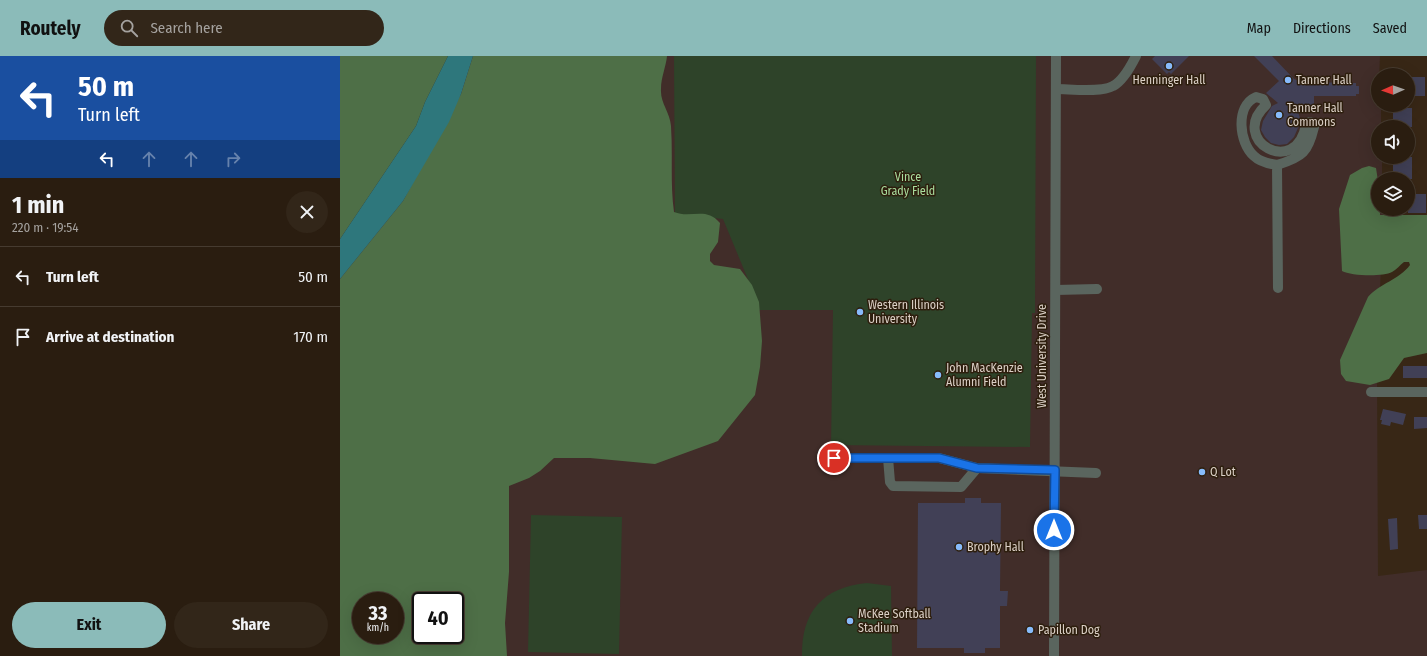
<!DOCTYPE html>
<html lang="en">
<head>
<meta charset="utf-8">
<style>
	body { margin:0; font-family:"Fira Sans Condensed",sans-serif; background:#322619; color:#f1f3f6; height:100vh; display:flex; flex-direction:column; font-size:15px; white-space:nowrap }
	* { box-sizing:border-box; margin:0 }
	p { font-size:13px; color:#a5a29f }
	.icon { flex:none; width:22px; height:22px; fill:none; stroke:currentColor; stroke-width:2; stroke-linecap:round; stroke-linejoin:round }
	.map { position:relative; flex:1; overflow:hidden }
	.panel { display:flex; flex-direction:column; background:#2a1d10; width:340px }
	.panel>* { flex:none }
	.guide { background:#1a4fa0; color:#fff; overflow:hidden }
	.needle { width:26px; rotate:268deg }
	.fabs { position:absolute; left:1031px; top:12px; display:grid; gap:8px }
	.fabs a { display:grid; place-items:center; width:44px; height:44px; border-radius:50%; background:#2a1d10; box-shadow:0 4px 16px #0002,0 0 0 1px #463b30; font-size:20px }
	.speed { position:absolute; left:12px; top:536px; display:flex; gap:8px; font-size:20px; font-weight:700; text-align:center }
	.speed>* { display:grid; place-content:center; width:52px; height:52px; border-radius:50%; background:#2a1d10; box-shadow:0 4px 16px #0002,0 0 0 1px #463b30; line-height:1 }
	.speed small { font-size:10px; font-weight:400 }
	.speed .limit { border:2px solid #111; border-radius:6px; background:#fff; color:#111 }
	.pin { position:absolute; display:grid; place-items:center; width:34px; height:34px; color:#fff; margin:-17px; border:2px solid #fff; border-radius:50%; box-shadow:0 1px 4px #0007 }
	.me { position:absolute; width:44px; margin:-22px; rotate:0deg; stroke-linejoin:round; filter:drop-shadow(0 0 3px #0008) }
	.turn { display:flex; align-items:center; gap:14px; height:84px; padding:0 12px; font-size:18px }
	.turn .icon { width:52px; height:52px; stroke-width:2.5 }
	.turn b { display:block; font-size:28px; line-height:34px }
	.lanes { display:flex; align-items:center; height:38px; padding:0 12px; background:#0003; justify-content:center; gap:20px; direction:ltr }
	.lanes .off { opacity:.35 }
	.round { display:grid; place-items:center; flex:none; width:42px; height:42px; border-radius:21px; background:#322619 }
	.headline { display:flex; align-items:center; justify-content:space-between; height:68px; padding:0 12px }
	h1 { font-size:24px; font-weight:700; line-height:30px }
	.action { display:flex; gap:8px; margin-top:auto; padding:8px 12px }
	.action a { flex:1; height:46px; border-radius:24px; background:#8bbbb9; color:#111; font-size:16px; font-weight:700; line-height:46px; text-align:center }
	.action a+a { background:#322619; color:#f1f3f6 }
	ul { padding:0; list-style:none }
	li { display:flex; align-items:center; gap:12px; height:60px; padding:0 12px; border-top:1px solid #463b30 }
	li div { flex:1 }
	li b { display:block; font-size:15px }
	li em { font-style:normal }
	header { display:flex; align-items:center; gap:24px; box-sizing:border-box; height:56px; padding:0 20px; background:#8bbbb9; color:#111 }
	header strong { font-size:19px }
	nav { display:flex; gap:22px; margin-inline-start:auto; font-size:14px }
	.search { width:280px; height:36px; background:#322619; display:flex; align-items:center; gap:10px; box-sizing:border-box; padding:0 14px; border-radius:22px; color:#a5a29f; font-size:15px }
	main { display:flex; flex:1; min-height:0 }
	.map>svg:first-child { display:block }
	.education { fill:#412d29; fill-rule:evenodd }
	.green { fill:#2e4329 }
	.forest { fill:#4e6f47; fill-rule:evenodd }
	.water { fill:#2e777c }
	.building { fill:#414056 }
	.lines { fill:none; stroke-linecap:round; stroke-linejoin:round }
	.minor { stroke:#5a655e; stroke-width:10 }
	.route-casing { stroke:#114b97; stroke-width:10 }
	.route { stroke:#1a73e8; stroke-width:7 }
	.poi-dot { fill:#87bbfb; stroke:#2d1e0d; stroke-width:1.5 }
	.labels { text-anchor:middle; dominant-baseline:central; stroke-width:3; stroke-linejoin:round; paint-order:stroke }
	.poi-label { font-size:12px; fill:#dbd0c6; stroke:#2d1e0d; text-anchor:start }
	.park-label { font-size:12px; fill:#a9dd9d; stroke:#2d1e0d }
	.street-label { font-size:12px; fill:#dbd0c6; stroke:#2d1e0d }
</style>
</head>
<body>
<header>
<strong>Routely</strong>
<div class="search"><svg class="icon" aria-label="search" viewBox="0 0 24 24"><circle cx="10" cy="10" r="6"/><path d="M15 15l6 6"/></svg>Search here</div>
<nav><a>Map</a><a>Directions</a><a>Saved</a></nav>
</header>
<main>
<section class="panel">
<div class="guide">
<div class="turn"><svg class="icon" aria-label="left" viewBox="0 0 24 24"><path d="M17 20v-9H6M10 6l-5 5 5 5"/></svg><div><b>50 m</b>Turn left</div></div>
<div class="lanes"><svg class="icon" aria-label="left" viewBox="0 0 24 24"><path d="M17 20v-9H6M10 6l-5 5 5 5"/></svg><svg class="icon off" aria-label="ahead" viewBox="0 0 24 24"><path d="M12 20V5M6 11l6-6 6 6"/></svg><svg class="icon off" aria-label="ahead" viewBox="0 0 24 24"><path d="M12 20V5M6 11l6-6 6 6"/></svg><svg class="icon off" aria-label="right" viewBox="0 0 24 24"><path d="M7 20v-9h11M14 6l5 5-5 5"/></svg></div>
</div>
<div class="headline"><div><h1>1 min</h1><p>220 m · 19:54</p></div><a class="round"><svg class="icon" aria-label="close" viewBox="0 0 24 24"><path d="M6 6l12 12M18 6L6 18"/></svg></a></div>
<ul>
<li><svg class="icon" aria-label="left" viewBox="0 0 24 24"><path d="M17 20v-9H6M10 6l-5 5 5 5"/></svg><div><b>Turn left</b></div><em>50 m</em></li>
<li><svg class="icon" aria-label="arrive" viewBox="0 0 24 24"><path d="M6 21V4h12l-3 4 3 4H6"/></svg><div><b>Arrive at destination</b></div><em>170 m</em></li>
</ul>
<div class="action"><a>Exit</a><a>Share</a></div>
</section>
<div class="map">
<svg width="1087" height="600" viewBox="0 0 1087 600">
	<rect width="100%" height="100%" fill="#382716"/>
	<path class="education" d="M124,0H1040L1038,49H1041V71H1038V101H1042V123H1038V153H1042L1043,156L1037,313L1038,520L1087,514V600H0V199ZM21,545H55V579H21ZM81,545H115V579H81Z"/>
	<g class="green">
		<polygon points="334,0 696,0 695,257 692,257 690,391 491,389 493,254 412,254 412,233 383,163 335,158"/>
		<polygon points="191,459 282,461 279,598 188,596"/>
		<path d="M527,527L551,530L552,600H462C461,556 483,531 527,527Z"/>
	</g>
	<g class="forest">
		<polygon points="0,0 108,0 85,46 76,70 0,183"/>
		<path d="M133,0H327C326,11 321,21 321,33C320,47 330,56 331,70C333,99 330,127 334,156C351,163 366,150 380,167L378,186L370,198V205L374,209L400,213L412,229L419,246L422,285L420,311L415,339L378,385L315,408L250,402H214L200,415L189,422L169,430V516L165,567L167,600H0V223L63,145L121,38ZM21,545H55V579H21ZM81,545H115V579H81Z"/>
		<path d="M1029,110L1036,112L1038,125V153H1040V159H1087V297L1064,302L1049,323L1030,329L1006,325L1001,318L1000,304L1028,241C1040,227 1059,224 1070,209L1069,206H1064C1060,209 1056,214 1052,216C1043,221 1011,220 1002,215L999,153L1010,119L1022,112Z"/>
	</g>
	<polygon class="water" points="108,0 133,0 121,38 109,66 63,145 0,223 0,183 76,70 85,46"/>
	<g class="building">
		<polygon points="815,0 849,0 831,18 829,16 827,18 812,3"/>
		<polygon points="914,0 932,0 954,23 962,26 1016,27 1016,30 1019,30 1019,38 1016,38 1016,40 974,40 974,55 958,56 961,65 954,81 947,88 939,89 931,87 925,81 921,74 923,65 932,50 938,47 926,37 939,25"/>
		<rect x="1068" y="21" width="17" height="19"/>
		<rect x="1053" y="52" width="19" height="19"/>
		<rect x="1053" y="101" width="19" height="22"/>
		<rect x="1068" y="138" width="18" height="19"/>
		<rect x="1063" y="310" width="24" height="12"/>
		<polygon points="1043,353 1066,358 1063,369 1051,366 1050,370 1041,368 1042,364 1040,364"/>
		<polygon points="1074,361 1087,361 1087,372 1074,373"/>
		<polygon points="625,442 641,442 641,447 661,447 660,535 668,535 667,550 660,550 660,592 645,592 645,597 624,597 624,592 577,592 578,447 625,447"/>
		<polygon points="1078,459 1087,459 1087,473 1079,473"/>
		<polygon points="1057,462 1058,493 1050,494 1048,463"/>
	</g>
	<g class="lines">
		<g class="minor">
			<path d="M716,33C730,33 761,37 773,30C783,25 791,10 796,0"/>
			<path d="M937,109C930,108 919,105 914,100C899,87 895,50 916,41L923,43L926,49C888,84 956,123 966,69L970,66L974,71C968,96 963,101 937,109L938,232"/>
			<polyline points="716,234 757,233"/>
			<polyline points="1031,336 1087,336"/>
			<polyline points="494,402 599,402 637,412 756,417"/>
			<polyline points="548,402 550,426 553,430 621,431 637,412"/>
			<polyline points="714,600 716,0"/>
		</g>
	</g>
	<g class="lines">
		<defs>
			<polyline id="route" points="494,402 599,402 637,412 715,414 714,474"/>
		</defs>
		<use href="#route" class="route-casing"/>
		<use href="#route" class="route"/>
	</g>
	<g class="poi-dot">
		<circle cx="829" cy="10" r="4"/>
		<circle cx="948" cy="24" r="4"/>
		<circle cx="939" cy="59" r="4"/>
		<circle cx="520" cy="256" r="4"/>
		<circle cx="598" cy="319" r="4"/>
		<circle cx="862" cy="416" r="4"/>
		<circle cx="619" cy="491" r="4"/>
		<circle cx="510" cy="565" r="4"/>
		<circle cx="690" cy="574" r="4"/>
	</g>
	<g class="labels">
		<g class="poi-label">
			<text x="829" y="24" text-anchor="middle">Henninger Hall</text>
			<text x="956" y="24">Tanner Hall</text>
			<text x="947" y="52">Tanner Hall<tspan x="947" dy="14">Commons</tspan></text>
			<text x="528" y="249">Western Illinois<tspan x="528" dy="14">University</tspan></text>
			<text x="606" y="312">John MacKenzie<tspan x="606" dy="14">Alumni Field</tspan></text>
			<text x="870" y="416">Q Lot</text>
			<text x="627" y="491">Brophy Hall</text>
			<text x="518" y="558">McKee Softball<tspan x="518" dy="14">Stadium</tspan></text>
			<text x="698" y="574">Papillon Dog</text>
		</g>
		<g class="park-label">
			<text x="568" y="121">Vince<tspan x="568" dy="14">Grady Field</tspan></text>
		</g>
		<g class="street-label">
			<text transform="translate(702 300) rotate(-90)">West University Drive</text>
		</g>
	</g>
</svg>
<div class="fabs">
<a><svg class="needle" viewBox="-14 -14 28 28"><path d="M0-13l5 13h-10z" fill="#e53935"/><path d="M0 13l5-13h-10z" fill="#a5a29f"/></svg></a>
<a><svg class="icon" aria-label="sound" viewBox="0 0 24 24"><path d="M4 9h4l5-4v14l-5-4H4zM17 9q2 3 0 6"/></svg></a>
<a><svg class="icon" aria-label="layers" viewBox="0 0 24 24"><path d="M12 4l9 5-9 5-9-5zM3 14l9 5 9-5"/></svg></a>
</div>
<div class="speed"><div>33<small>km/h</small></div><div class="limit">40</div></div>
<div class="pin" style="left:494px;top:402px;background:#d93025"><svg class="icon" aria-label="arrive" viewBox="0 0 24 24"><path d="M6 21V4h12l-3 4 3 4H6"/></svg></div>
<svg class="me" style="left:714px;top:474px" viewBox="-20 -20 40 40"><circle r="17" fill="#1a73e8" stroke="#fff" stroke-width="3"/><path d="M0-11L8 9 0 5-8 9z" fill="#fff"/></svg>
</div>
</main>
</body>
</html>
